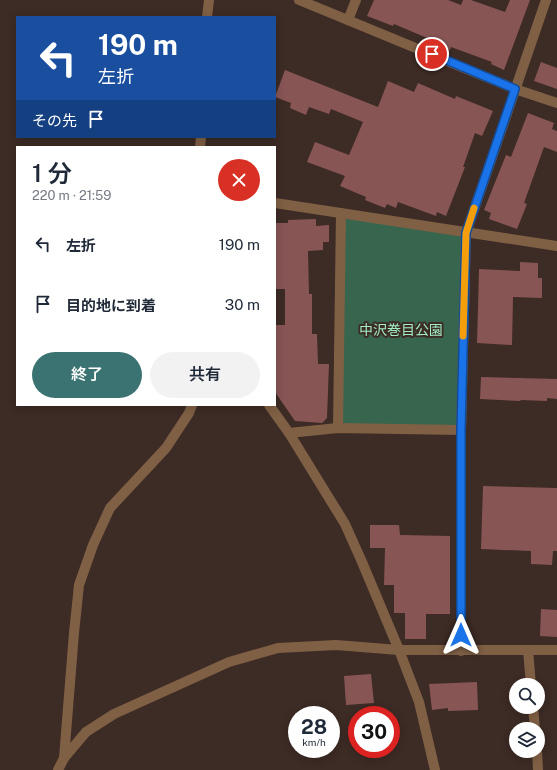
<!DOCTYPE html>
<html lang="ja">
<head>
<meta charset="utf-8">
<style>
	body { margin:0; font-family:"Public Sans","Noto Sans JP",sans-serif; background:#f2f2f3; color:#1f2937; height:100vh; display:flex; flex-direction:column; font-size:15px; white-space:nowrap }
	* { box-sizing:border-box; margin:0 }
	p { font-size:13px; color:#747a83 }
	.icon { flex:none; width:22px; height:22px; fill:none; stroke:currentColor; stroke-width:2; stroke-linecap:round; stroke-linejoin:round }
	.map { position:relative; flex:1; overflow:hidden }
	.sheet { position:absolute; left:16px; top:146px; width:260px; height:260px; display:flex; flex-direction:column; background:#fff; border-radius:0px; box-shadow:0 2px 10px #0003 }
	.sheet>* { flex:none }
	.hud { position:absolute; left:16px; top:16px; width:260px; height:122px; border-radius:0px; box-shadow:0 2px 10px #0003; background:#1a4fa0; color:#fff; overflow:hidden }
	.tools { position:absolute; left:509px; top:678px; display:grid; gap:8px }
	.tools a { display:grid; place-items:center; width:36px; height:36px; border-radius:50%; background:#fff; box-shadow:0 2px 10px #0003; font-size:20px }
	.speed { position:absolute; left:288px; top:706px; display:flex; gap:8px; font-size:20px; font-weight:700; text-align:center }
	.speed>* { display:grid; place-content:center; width:52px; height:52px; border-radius:50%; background:#fff; box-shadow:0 2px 10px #0003; line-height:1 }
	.speed small { font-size:10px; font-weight:400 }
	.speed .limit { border:6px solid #d22; background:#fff; color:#111 }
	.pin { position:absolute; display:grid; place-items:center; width:34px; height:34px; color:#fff; margin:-17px; border:2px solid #fff; border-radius:50%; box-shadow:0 1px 4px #0007 }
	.me { position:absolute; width:44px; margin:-22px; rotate:0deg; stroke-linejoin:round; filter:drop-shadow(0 0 3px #0008) }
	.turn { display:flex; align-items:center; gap:14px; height:84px; padding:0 16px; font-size:18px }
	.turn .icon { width:52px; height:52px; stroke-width:2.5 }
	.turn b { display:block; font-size:28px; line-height:34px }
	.then { display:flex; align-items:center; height:38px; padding:0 16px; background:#0003; gap:8px; font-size:15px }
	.round { display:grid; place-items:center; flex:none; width:42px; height:42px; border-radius:21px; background:#f2f2f3 }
	.headline { display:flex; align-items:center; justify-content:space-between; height:68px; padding:0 16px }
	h1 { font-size:24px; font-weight:600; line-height:30px }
	.button { display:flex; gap:8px; margin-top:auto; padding:8px 16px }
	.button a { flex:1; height:46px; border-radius:24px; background:#3b7372; color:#fff; font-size:16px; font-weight:600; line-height:46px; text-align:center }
	.button a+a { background:#f2f2f3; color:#1f2937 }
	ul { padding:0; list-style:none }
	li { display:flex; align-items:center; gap:12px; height:60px; padding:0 16px }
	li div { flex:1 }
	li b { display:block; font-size:15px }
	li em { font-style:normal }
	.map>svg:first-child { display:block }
	.green { fill:#37654d }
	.building { fill:#855 }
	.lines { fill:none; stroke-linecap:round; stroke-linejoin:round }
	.minor { stroke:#806045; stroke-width:10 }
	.route-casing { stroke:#114b97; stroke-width:10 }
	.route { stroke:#1a73e8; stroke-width:7 }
	.slow { stroke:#f59e0b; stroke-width:7 }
	.labels { text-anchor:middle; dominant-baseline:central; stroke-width:4; stroke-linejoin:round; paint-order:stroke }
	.park-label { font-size:14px; fill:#9feec4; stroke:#3d2b25 }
</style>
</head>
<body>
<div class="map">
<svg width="557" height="770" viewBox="0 0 557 770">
	<rect width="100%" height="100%" fill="#3d2b25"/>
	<polygon class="green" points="341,213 466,233 461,430 338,428"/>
	<g class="building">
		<polygon points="374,0 448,0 461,5 463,0 471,0 505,12 510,0 530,0 504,70 491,64 492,62 451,47 450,50 426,41 427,38 394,24 393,26 367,16"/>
		<polygon points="541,62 557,68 557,89 534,81"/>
		<polygon points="285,70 378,107 388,81 414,92 418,83 455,99 456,96 493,111 482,136 475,133 463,167 465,167 446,216 437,212 436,216 398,202 396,208 387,204 385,208 365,200 366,197 340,186 345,176 307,162 315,142 349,155 363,122 331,109 329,114 309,107 306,115 290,108 291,103 275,97"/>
		<polygon points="528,113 554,123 552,129 557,131 557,152 544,147 524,203 527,204 517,229 489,219 491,213 484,210 506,155 511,157"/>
		<polygon points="316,219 316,226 329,225 329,242 323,242 323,250 308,251 309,294 312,294 312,334 317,334 318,364 329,364 327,418 322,423 295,421 275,392 275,325 285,325 285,289 275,289 275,223 288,223 288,220"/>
		<polygon points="520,262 538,263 538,278 542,278 542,298 513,297 512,345 477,343 479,269 520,271"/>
		<polygon points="481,377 557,379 557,399 547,398 547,401 521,400 520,401 480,399"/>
		<polygon points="483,486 557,488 557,551 553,551 552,565 531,564 531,551 481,549"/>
		<polygon points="370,525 399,525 400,535 450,536 450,614 426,614 426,639 405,639 405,613 394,613 394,585 384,585 385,548 370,548"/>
		<polygon points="541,609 557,610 557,637 540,636"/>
		<polygon points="371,674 374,703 346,705 344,676"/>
		<polygon points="477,682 478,710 448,711 448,708 432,710 429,684"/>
	</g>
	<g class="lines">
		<g class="minor">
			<polyline points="299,0 515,89 557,103"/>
			<polyline points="207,17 209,0"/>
			<polyline points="348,20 356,0"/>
			<polyline points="200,147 201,137"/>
			<polyline points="275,203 557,246"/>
			<polyline points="269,405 289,433 345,524 362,562 399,650 419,702 435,770"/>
			<polyline points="338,428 341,213"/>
			<polyline points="289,433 338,428 461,430"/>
			<polyline points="528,650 531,685"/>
			<polyline points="461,651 461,430 466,233 546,0"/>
			<polyline points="533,707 535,729"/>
			<polyline points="537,751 538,770"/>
			<polyline points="64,758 74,633 79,585 93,545 110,508 166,448 189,413 192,405"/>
			<polyline points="58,770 64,758 86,732 114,714 229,662 278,648 336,645 399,650 557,650"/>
		</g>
	</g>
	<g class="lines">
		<defs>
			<polyline id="route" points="432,54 515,89 466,233 461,430 461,635"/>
		</defs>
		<use href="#route" class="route-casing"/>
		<use href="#route" class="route"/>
		<polyline class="slow" points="463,336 466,233 474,208"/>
	</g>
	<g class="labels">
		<g class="park-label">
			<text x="401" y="330">中沢巻目公園</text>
		</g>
	</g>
</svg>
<div class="tools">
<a><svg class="icon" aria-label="search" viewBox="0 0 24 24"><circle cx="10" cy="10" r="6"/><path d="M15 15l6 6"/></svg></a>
<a><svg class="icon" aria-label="layers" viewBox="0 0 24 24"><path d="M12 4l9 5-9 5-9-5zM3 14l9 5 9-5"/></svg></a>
</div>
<div class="speed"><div>28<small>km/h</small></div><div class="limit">30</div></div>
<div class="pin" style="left:432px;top:54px;background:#d93025"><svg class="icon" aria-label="arrive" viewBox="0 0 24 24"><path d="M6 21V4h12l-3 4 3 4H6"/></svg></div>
<svg class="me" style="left:461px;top:635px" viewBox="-20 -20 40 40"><path d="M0-17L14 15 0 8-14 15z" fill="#1a73e8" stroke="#fff" stroke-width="4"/></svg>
<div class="hud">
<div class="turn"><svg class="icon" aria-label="left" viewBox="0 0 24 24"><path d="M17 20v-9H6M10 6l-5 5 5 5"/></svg><div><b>190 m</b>左折</div></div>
<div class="then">その先<svg class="icon" aria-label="arrive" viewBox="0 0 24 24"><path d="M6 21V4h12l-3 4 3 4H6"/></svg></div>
</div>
<section class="sheet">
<div class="headline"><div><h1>1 分</h1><p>220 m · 21:59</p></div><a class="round" style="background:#d93025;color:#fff"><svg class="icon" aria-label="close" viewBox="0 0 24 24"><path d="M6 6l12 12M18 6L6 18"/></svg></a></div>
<ul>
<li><svg class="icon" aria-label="left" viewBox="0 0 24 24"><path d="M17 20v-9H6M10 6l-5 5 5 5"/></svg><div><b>左折</b></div><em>190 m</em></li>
<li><svg class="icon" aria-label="arrive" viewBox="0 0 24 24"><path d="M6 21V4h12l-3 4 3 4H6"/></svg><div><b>目的地に到着</b></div><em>30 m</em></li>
</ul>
<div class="button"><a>終了</a><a>共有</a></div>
</section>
</div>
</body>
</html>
